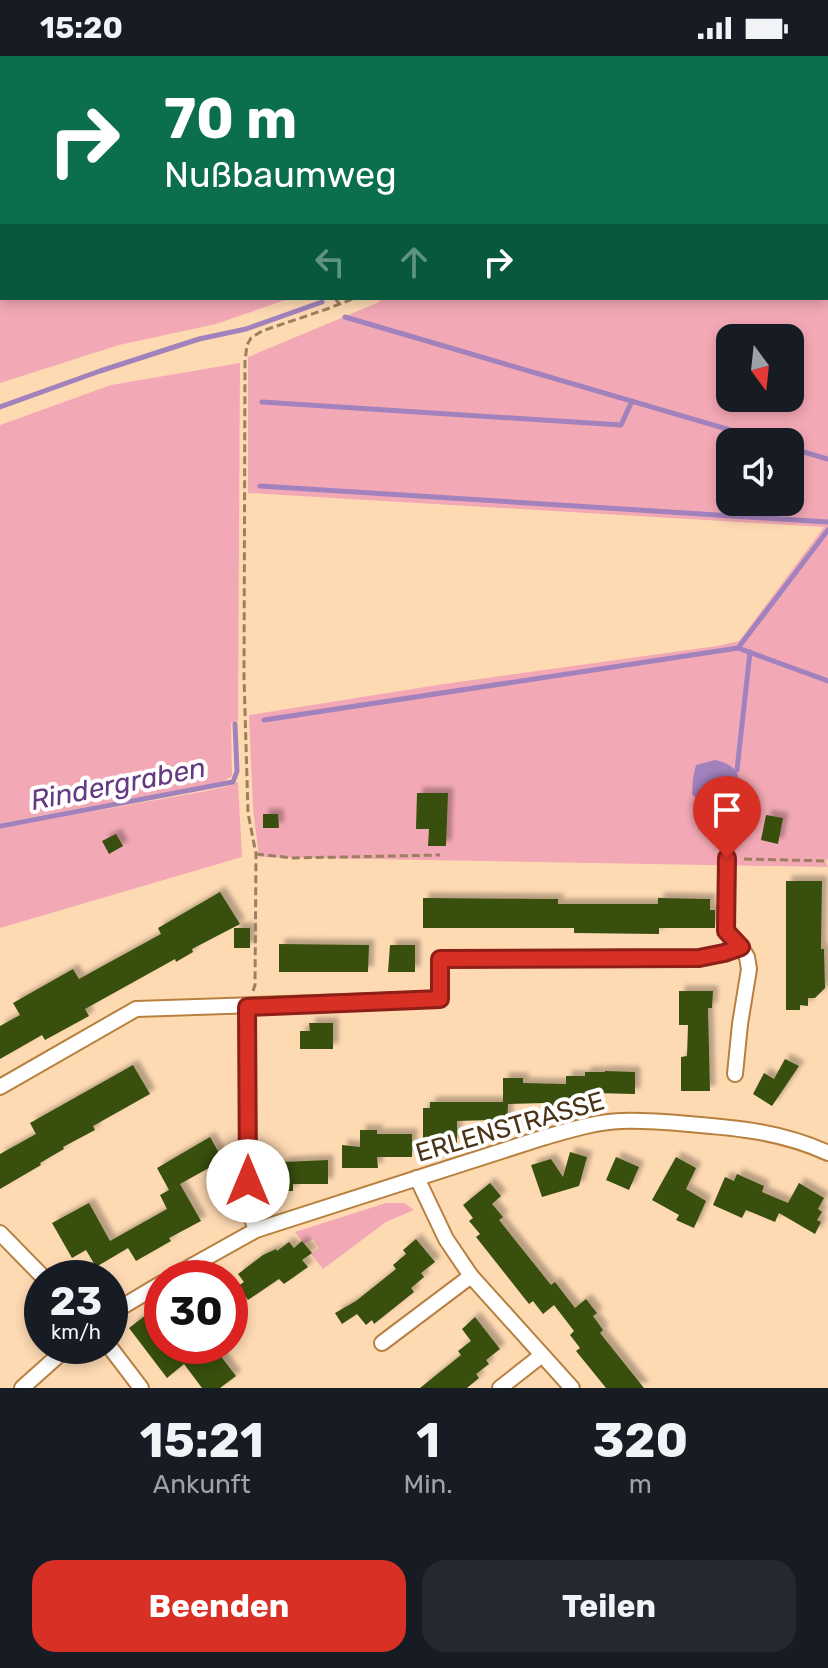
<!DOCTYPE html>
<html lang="de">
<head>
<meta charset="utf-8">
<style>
	body { margin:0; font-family:Rubik,sans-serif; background:#242831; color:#f1f3f6; height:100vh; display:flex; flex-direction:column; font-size:30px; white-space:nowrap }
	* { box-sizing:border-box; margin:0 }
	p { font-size:26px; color:#9ea1a6 }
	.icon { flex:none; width:44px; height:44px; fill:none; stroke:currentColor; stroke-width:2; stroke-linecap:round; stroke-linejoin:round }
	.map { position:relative; height:1332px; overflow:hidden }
	.sheet { display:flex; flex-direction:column; background:#171b24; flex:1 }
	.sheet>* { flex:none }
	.banner { position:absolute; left:0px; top:0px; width:828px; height:244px; box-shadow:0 4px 12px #0003; background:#0b6e4f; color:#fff; overflow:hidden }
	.needle { width:52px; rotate:165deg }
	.fabs { position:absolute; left:716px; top:268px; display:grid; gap:16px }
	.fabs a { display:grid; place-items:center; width:88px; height:88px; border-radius:16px; background:#171b24; box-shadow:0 4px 12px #0003; font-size:40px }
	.speed { position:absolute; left:24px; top:1204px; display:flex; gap:16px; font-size:40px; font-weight:700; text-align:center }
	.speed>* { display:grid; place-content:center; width:104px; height:104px; border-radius:50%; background:#171b24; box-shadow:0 4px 12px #0003; line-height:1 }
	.speed small { font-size:20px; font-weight:400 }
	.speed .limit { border:12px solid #d22; background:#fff; color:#111 }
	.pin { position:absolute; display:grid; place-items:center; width:68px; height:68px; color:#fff; margin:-82px -34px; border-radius:50% 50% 50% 0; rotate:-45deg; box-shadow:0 0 8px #0007 }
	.pin .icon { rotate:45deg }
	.me { position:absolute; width:88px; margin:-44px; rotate:0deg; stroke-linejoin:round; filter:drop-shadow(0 0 6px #0008) }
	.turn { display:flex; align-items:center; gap:28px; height:168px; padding:0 32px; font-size:36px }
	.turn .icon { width:104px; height:104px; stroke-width:2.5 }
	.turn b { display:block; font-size:56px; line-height:68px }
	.lanes { display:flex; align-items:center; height:76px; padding:0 32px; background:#0003; justify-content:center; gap:40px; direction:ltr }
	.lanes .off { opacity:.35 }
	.eta { display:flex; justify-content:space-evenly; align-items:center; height:136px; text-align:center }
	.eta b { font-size:48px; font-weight:700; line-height:56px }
	.button { display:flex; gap:16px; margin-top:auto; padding:16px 32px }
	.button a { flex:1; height:92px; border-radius:24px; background:#d93025; color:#fff; font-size:32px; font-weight:700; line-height:92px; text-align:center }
	.button a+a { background:#242831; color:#f1f3f6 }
	.status { display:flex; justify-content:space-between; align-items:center; height:56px; padding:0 40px; background:#171b24; direction:ltr }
	.status svg { height:22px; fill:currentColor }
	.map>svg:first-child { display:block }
	.green { fill:#f3a9b5; fill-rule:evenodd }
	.water { fill:#a182bc }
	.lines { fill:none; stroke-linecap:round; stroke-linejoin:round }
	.stream { stroke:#a182bc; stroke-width:5 }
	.building { fill:#374f10; filter:url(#shadow) }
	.minor-casing { stroke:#b8803e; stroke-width:18 }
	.path { stroke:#9d7f5f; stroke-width:3; stroke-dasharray:8 4; stroke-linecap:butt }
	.minor { stroke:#fff; stroke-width:14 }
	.route-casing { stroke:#8d1f18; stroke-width:20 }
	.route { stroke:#d93025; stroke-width:14 }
	.labels { text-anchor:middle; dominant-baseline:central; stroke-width:8; stroke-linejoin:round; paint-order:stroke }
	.street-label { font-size:26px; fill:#4b3318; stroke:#fff }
	.water-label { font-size:28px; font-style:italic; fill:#643a83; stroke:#fff }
</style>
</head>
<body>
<div class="status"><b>15:20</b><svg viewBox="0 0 49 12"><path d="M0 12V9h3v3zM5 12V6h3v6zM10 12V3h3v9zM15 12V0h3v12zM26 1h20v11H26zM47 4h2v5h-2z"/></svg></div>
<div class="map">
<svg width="828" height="1332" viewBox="0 0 828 1332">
	<defs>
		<filter id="shadow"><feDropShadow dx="5.5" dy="-5.5" stdDeviation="2" flood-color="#0004"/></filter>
	</defs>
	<rect width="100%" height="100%" fill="#fedab3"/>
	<g class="green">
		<rect x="573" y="0" width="248" height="2"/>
		<path d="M826,16L828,22V802L826,806L828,811L259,801L253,753L249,659L444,628L717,590L739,585L824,471L248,437V301L377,247L384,242H826ZM730,282H790V342H730ZM730,386H790V446H730Z"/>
		<polygon points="2,109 2,242 291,242 216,268 119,289 0,327 0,111"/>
		<polygon points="240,307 238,665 231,667 232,720 223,726 0,767 0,369 111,329"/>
		<polygon points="238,726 242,801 0,872 0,772 206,735 229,730"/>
		<polygon points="386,1147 404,1147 414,1154 386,1166 323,1213 311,1198 319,1192 313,1183 304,1188 295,1176"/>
	</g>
	<path class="water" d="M715,704C764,715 724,755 701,746C697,745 695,741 692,738L693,722L696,709Z"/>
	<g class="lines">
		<g class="stream">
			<polyline points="814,0 815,2"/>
			<polyline points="552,2 552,0"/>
			<polyline points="345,261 771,386"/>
			<polyline points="262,346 621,369 632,345"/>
			<polyline points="0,351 100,315 199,283 246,273 322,246"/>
			<polyline points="790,392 828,403"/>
			<polyline points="260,430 828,466"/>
			<polyline points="738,592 828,474"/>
			<polyline points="264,664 738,592 828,625"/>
			<polyline points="737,714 750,596"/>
			<polyline points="0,770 233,726 237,715 235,668"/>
		</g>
	</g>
	<g class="building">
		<polygon points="417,737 448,737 446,790 428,790 429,773 416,773"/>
		<polygon points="263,758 278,758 279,772 263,772"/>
		<polygon points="766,759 783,762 778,788 761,784"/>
		<polygon points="116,778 123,790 109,798 102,785"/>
		<polygon points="786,825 822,825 821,893 824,893 825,932 815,942 808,942 808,950 800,949 800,954 786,954"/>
		<polygon points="220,836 240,868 192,893 193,896 176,906 175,903 85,953 89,960 45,984 42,979 0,1003 0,970 20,959 13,947 73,913 79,923 161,878 158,872"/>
		<polygon points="423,842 558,843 558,848 658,848 658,842 710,843 710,854 715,854 715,872 659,872 659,878 574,877 574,872 423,872"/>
		<rect x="234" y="872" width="16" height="20"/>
		<polygon points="279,888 369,889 368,916 279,916"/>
		<polygon points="390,889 415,889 415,916 388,916"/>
		<polygon points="679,935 713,935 712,952 708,952 710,1035 681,1035 681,1001 687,1000 688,969 679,969"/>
		<polygon points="309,967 333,967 333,993 300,993 300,975 310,975"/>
		<polygon points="785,1003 799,1010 772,1050 753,1038 764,1017 774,1023"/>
		<polygon points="133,1009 150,1038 93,1070 95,1074 63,1091 64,1093 40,1107 41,1109 0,1133 0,1098 36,1078 30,1067"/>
		<polygon points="605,1015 635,1016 635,1038 594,1037 594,1042 566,1042 566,1050 545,1050 545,1047 508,1048 507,1069 491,1069 491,1064 457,1065 457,1087 441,1087 440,1082 423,1082 423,1052 430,1052 430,1046 503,1046 503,1022 523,1022 523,1027 566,1028 566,1020 585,1020 585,1016 605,1016"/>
		<polygon points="360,1074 377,1074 377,1078 412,1078 412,1101 377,1101 378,1112 342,1112 342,1089 360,1091"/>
		<polygon points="210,1081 223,1104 180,1128 201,1165 169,1182 171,1185 136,1205 128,1192 96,1211 86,1194 72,1202 52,1167 89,1147 110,1185 167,1153 160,1139 169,1134 157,1112"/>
		<polygon points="570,1096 587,1101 579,1130 542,1141 531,1109 551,1103 563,1121"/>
		<polygon points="616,1101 639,1111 629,1134 606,1124"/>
		<polygon points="676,1101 696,1112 686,1133 706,1145 694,1172 676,1164 679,1159 652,1144"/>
		<polygon points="328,1104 328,1128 293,1128 293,1135 269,1135 269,1110 283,1110 283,1106"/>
		<polygon points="737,1118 764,1130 762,1136 788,1147 799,1127 824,1142 818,1153 822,1156 817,1164 821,1166 815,1178 779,1157 775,1166 746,1154 742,1162 713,1149 725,1121 734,1125"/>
		<polygon points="490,1127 501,1140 492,1148 503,1161 499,1164 551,1229 555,1226 575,1252 586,1243 597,1257 593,1260 603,1274 600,1277 644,1332 606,1332 576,1295 580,1292 570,1279 574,1275 554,1249 543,1258 533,1245 529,1248 476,1181 480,1178 469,1165 473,1162 463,1149"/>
		<polygon points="416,1183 435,1206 421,1217 424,1221 411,1232 414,1236 374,1268 372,1264 366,1269 357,1258 342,1268 335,1257 356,1245 396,1213 393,1209 406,1198 403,1194"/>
		<polygon points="302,1185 312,1197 302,1204 308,1211 284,1228 279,1223 248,1244 238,1230 244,1226 238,1218 263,1199 276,1193 277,1195 289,1186 294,1192"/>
		<polygon points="146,1259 162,1280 162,1290 213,1290 236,1320 220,1332 202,1332 184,1308 167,1322 129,1272"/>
		<polygon points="475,1261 500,1293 486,1304 489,1308 476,1318 479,1322 467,1332 420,1332 461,1299 458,1295 471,1285 462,1273"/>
	</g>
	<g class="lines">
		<defs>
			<g id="minor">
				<polyline points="727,802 726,875 741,891 747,901 749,913 740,968 735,1018"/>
				<polyline points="247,951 249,1154 256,1174"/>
				<polyline points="0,1031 136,953 440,943 440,903 699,902 724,897 741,891"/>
				<polyline points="417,1122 446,1183 471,1220 572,1332"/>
				<polyline points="0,1177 44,1222"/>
				<path d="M170,1222L256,1174L542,1082C567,1075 594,1066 621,1065C643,1064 666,1066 689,1068C739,1072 782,1076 828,1097"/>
				<polyline points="110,1258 162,1227"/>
				<polyline points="382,1287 471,1220"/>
				<polyline points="109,1290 141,1332"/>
				<polyline points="22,1332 69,1290"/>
				<polyline points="500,1332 542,1299"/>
			</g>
		</defs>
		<use href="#minor" class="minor-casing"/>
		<g class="path">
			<polyline points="141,0 143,2"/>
			<polyline points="567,2 568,0"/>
			<polyline points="826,31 828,30"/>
			<polyline points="335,242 340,249"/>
			<polyline points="256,798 293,802 440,799"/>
			<polyline points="744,803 828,805"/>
			<polyline points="253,935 255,929 256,798 248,757 244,621 245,305 247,289 251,282 262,275 327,253 355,242"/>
		</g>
		<use href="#minor" class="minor"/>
	</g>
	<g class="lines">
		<defs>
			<polyline id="route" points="248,1125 247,951 440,943 440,903 699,902 724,897 741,891 726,875 727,802"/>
		</defs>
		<use href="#route" class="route-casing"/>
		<use href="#route" class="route"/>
	</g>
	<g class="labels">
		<g class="street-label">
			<text transform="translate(510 1071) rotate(-16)">ERLENSTRASSE</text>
		</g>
		<g class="water-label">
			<text transform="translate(118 728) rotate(-11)">Rindergraben</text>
		</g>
	</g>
</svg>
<div class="fabs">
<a><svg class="needle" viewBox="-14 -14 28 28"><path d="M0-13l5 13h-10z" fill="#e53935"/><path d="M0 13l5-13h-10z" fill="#9ea1a6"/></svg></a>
<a><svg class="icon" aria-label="sound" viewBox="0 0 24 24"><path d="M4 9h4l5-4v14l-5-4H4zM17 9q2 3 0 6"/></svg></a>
</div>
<div class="speed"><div>23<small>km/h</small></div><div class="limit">30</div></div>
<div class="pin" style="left:727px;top:802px;background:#d93025"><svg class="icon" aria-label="arrive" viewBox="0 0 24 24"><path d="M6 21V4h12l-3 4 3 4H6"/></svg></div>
<svg class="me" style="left:248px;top:1125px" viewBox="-20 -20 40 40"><circle r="19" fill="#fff"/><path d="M0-13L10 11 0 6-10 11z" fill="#d93025"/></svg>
<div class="banner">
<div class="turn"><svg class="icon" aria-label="right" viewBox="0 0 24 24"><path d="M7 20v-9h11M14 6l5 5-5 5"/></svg><div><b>70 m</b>Nußbaumweg</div></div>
<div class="lanes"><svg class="icon off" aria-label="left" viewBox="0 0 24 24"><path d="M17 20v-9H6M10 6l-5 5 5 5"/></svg><svg class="icon off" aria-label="ahead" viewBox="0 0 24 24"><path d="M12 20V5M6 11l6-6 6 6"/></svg><svg class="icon" aria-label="right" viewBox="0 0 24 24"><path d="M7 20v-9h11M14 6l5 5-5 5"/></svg></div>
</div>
</div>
<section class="sheet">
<div class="eta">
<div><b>15:21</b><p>Ankunft</p></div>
<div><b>1</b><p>Min.</p></div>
<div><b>320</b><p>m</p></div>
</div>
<div class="button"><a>Beenden</a><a>Teilen</a></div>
</section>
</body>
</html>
